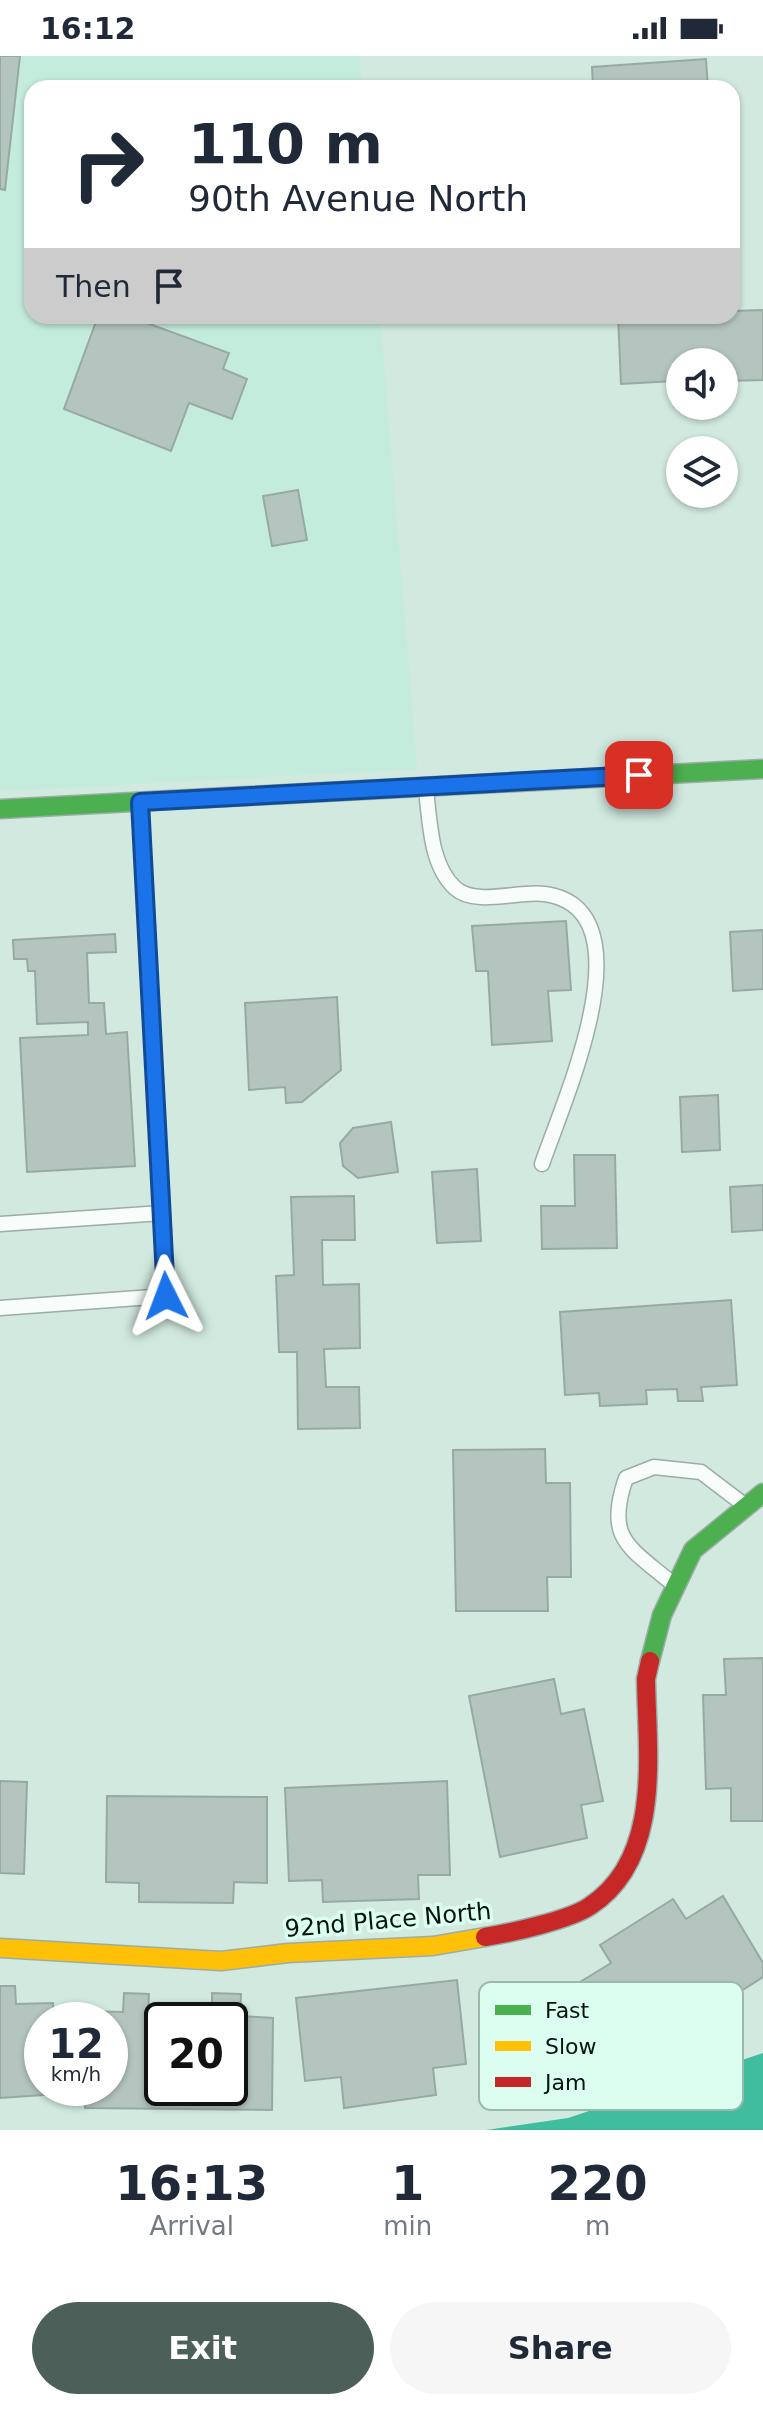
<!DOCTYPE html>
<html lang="en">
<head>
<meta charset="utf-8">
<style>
	body { margin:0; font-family:"DejaVu Sans",sans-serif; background:#f6f6f7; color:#1f2937; height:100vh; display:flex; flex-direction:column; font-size:30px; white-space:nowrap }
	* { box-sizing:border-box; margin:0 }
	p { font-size:26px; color:#747a83 }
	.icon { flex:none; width:44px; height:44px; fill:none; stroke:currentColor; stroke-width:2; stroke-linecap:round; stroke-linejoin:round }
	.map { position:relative; height:2074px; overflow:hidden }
	.details { display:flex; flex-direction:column; background:#fff; flex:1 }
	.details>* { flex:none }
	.top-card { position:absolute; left:24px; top:24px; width:716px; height:244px; border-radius:24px; box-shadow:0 2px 6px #0004; background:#fff; color:#1f2937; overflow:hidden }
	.tools { position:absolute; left:666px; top:292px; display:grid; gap:16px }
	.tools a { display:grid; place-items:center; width:72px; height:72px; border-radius:50%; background:#fff; box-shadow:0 2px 6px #0004; font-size:40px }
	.speed { position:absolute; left:24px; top:1946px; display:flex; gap:16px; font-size:40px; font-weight:700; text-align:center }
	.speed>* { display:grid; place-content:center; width:104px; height:104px; border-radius:50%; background:#fff; box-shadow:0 2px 6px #0004; line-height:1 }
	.speed small { font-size:20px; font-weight:400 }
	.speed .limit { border:4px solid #111; border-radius:12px; background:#fff; color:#111 }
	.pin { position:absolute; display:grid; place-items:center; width:68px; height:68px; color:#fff; margin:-34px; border-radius:16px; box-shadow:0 4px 12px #0006 }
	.me { position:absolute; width:88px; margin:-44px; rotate:357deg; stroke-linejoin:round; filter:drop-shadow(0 0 6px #0008) }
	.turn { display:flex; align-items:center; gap:28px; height:168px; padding:0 32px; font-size:36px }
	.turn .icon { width:104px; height:104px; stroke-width:2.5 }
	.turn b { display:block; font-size:56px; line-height:68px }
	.then { display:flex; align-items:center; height:76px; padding:0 32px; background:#0003; gap:16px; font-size:30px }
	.eta { display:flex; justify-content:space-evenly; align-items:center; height:136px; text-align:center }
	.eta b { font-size:48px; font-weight:800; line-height:56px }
	.cta { display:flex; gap:16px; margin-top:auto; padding:16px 32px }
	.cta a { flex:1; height:92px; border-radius:48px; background:#4c5f58; color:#fff; font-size:32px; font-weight:800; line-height:92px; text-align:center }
	.cta a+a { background:#f6f6f7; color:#1f2937 }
	.status { display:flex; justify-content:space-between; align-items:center; height:56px; padding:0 40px; background:#fff; direction:ltr }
	.status svg { height:22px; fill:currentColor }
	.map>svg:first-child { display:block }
	.built { fill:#c3ecdc }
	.water { fill:#40bd9f }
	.building { fill:#b3c5be; stroke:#97aaa2; stroke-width:2; fill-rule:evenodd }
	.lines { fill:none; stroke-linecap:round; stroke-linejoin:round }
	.lane-casing { stroke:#9bada6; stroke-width:17 }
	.fast-casing { stroke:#9bada6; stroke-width:21 }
	.slow-casing { stroke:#9bada6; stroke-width:21 }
	.jam-casing { stroke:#9bada6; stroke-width:21 }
	.lane { stroke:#f8fcfa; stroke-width:14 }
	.fast { stroke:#4caf50; stroke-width:18 }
	.slow { stroke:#ffc107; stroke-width:18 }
	.jam { stroke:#c62828; stroke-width:18 }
	.route-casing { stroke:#114b97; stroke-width:20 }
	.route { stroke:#1a73e8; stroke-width:14 }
	.labels { text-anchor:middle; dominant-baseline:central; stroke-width:7; stroke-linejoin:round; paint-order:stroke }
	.street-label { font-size:24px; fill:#051510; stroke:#dbfef0 }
	.key { fill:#dbfef0; stroke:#9bb8ad; stroke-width:2 }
	.key-label { font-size:22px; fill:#051510 }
</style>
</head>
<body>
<div class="status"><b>16:12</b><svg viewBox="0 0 49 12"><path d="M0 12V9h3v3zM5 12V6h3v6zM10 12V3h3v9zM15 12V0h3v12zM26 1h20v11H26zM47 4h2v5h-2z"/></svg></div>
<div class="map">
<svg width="763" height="2074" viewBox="0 0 763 2074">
	<rect width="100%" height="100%" fill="#d1e9df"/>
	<polygon class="built" points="0,0 359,0 362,32 32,32 32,260 380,260 417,713 0,735"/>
	<polygon class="water" points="763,1997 763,2074 486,2074 568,2062"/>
	<g class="building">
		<polygon points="0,0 20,0 5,134 0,133"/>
		<polygon points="706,3 708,32 593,32 592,11"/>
		<polygon points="763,254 763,324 724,325 724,306 680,306 680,310 673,311 674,325 621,328 618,260 732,260 732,255"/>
		<polygon points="98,260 128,260 229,297 223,313 247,323 232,363 189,347 171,395 64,353"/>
		<polygon points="298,434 307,484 272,490 263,440"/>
		<polygon points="566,865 571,934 548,935 552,985 492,989 488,915 476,915 472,870"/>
		<polygon points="763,874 763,933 733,935 730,876"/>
		<polygon points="115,878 116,896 87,897 89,947 104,947 106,978 127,976 135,1110 27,1116 20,982 88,979 88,966 37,968 35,915 28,915 27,903 14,903 13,884"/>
		<polygon points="337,941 341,1014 302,1046 286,1047 285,1031 249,1034 245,947"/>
		<polygon points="718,1039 720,1094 682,1096 680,1041"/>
		<polygon points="391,1066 398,1116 358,1122 343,1110 340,1087 353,1072"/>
		<polygon points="574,1099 615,1099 617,1192 542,1193 541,1150 575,1150"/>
		<polygon points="477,1113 481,1185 437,1187 432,1116"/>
		<polygon points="763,1129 763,1174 732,1176 730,1131"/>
		<polygon points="354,1140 355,1184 322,1184 323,1229 359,1228 360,1292 324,1293 326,1331 359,1331 360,1372 298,1373 297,1296 279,1296 276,1220 294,1219 291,1141"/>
		<polygon points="731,1244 737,1329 701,1331 703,1345 678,1345 677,1333 646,1334 647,1348 600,1350 599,1337 565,1339 560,1256"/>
		<polygon points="545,1393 546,1427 570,1427 571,1521 547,1521 548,1555 456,1555 453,1394"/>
		<polygon points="763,1602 763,1765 731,1765 731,1732 706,1733 703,1639 726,1639 724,1603"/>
		<polygon points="554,1623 561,1658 584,1653 603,1745 581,1749 587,1782 500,1801 469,1640"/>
		<polygon points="0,1725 27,1726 24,1818 0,1817"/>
		<polygon points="447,1725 450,1819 418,1819 419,1843 323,1846 322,1824 289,1825 285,1732"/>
		<polygon points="107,1740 267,1741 267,1827 234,1826 233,1847 139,1846 139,1827 106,1826"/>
		<polygon points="723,1840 763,1907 763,1921 628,2007 580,1926 611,1907 600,1889 673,1843 686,1863"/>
		<polygon points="457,1924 466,2008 433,2012 436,2039 344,2052 341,2021 305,2025 296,1942"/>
		<polygon points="0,1930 15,1930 16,1948 53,1947 54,1964 42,1964 42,2032 57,2032 57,2038 0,2042"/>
		<path d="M124,1937L149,1938L148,1958L212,1960V1937L241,1938L240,1960L273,1962L272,2054L85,2052L86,2032H110V1964H86V1955L123,1956ZM162,1964H230V2032H162Z"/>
	</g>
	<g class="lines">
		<defs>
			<g id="lane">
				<path d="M426,734C430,765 430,809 455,832C476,851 519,834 545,838C652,853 562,1048 542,1108"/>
				<polyline points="0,1168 162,1157"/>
				<polyline points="0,1252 166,1240 140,750"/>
				<path d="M674,1529C631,1492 604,1484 626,1422L654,1411L701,1416L743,1448"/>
			</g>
			<g id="fast">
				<polyline points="0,753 763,713"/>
				<polyline points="650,1605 662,1559 693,1494 763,1437"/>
			</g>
			<polyline id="slow" points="0,1892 221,1905 288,1897 433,1890 485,1881"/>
			<path id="jam" d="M485,1881C510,1877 570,1864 590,1850C663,1802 647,1698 646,1623L650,1605"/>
		</defs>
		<use href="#lane" class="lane-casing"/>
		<use href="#fast" class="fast-casing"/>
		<use href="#slow" class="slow-casing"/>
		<use href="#jam" class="jam-casing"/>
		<use href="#lane" class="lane"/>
		<use href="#fast" class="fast"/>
		<use href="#slow" class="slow"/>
		<use href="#jam" class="jam"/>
	</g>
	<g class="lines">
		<defs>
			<polyline id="route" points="166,1240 140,746 639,719"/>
		</defs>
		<use href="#route" class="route-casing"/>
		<use href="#route" class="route"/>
	</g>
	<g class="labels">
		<g class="street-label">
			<text transform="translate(388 1864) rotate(-5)">92nd Place North</text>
		</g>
	</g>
	<rect x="479" y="1926" width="264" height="128" rx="12" class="key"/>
	<rect x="495" y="1949" width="36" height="10" fill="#4caf50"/>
	<rect x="495" y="1985" width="36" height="10" fill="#ffc107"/>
	<rect x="495" y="2021" width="36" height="10" fill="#c62828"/>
	<g class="key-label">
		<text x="545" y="1962">Fast</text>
		<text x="545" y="1998">Slow</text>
		<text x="545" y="2034">Jam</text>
	</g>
</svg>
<div class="tools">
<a><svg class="icon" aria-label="sound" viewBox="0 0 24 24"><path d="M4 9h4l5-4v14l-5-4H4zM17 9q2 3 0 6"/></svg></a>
<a><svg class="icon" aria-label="layers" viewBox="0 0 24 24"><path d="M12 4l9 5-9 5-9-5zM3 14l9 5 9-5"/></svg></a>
</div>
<div class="speed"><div>12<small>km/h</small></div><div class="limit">20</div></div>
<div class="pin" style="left:639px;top:719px;background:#d93025"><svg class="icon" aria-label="arrive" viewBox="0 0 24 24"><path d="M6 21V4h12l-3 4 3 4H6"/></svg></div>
<svg class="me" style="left:166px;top:1240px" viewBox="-20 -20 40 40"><path d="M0-17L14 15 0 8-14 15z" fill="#1a73e8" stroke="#fff" stroke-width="4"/></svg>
<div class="top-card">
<div class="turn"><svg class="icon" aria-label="right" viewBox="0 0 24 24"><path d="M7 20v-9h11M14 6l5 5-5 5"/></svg><div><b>110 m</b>90th Avenue North</div></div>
<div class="then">Then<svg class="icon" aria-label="arrive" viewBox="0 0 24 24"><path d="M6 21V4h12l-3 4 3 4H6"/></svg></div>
</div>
</div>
<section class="details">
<div class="eta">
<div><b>16:13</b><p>Arrival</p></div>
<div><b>1</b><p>min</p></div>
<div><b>220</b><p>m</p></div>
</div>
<div class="cta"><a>Exit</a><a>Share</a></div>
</section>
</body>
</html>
